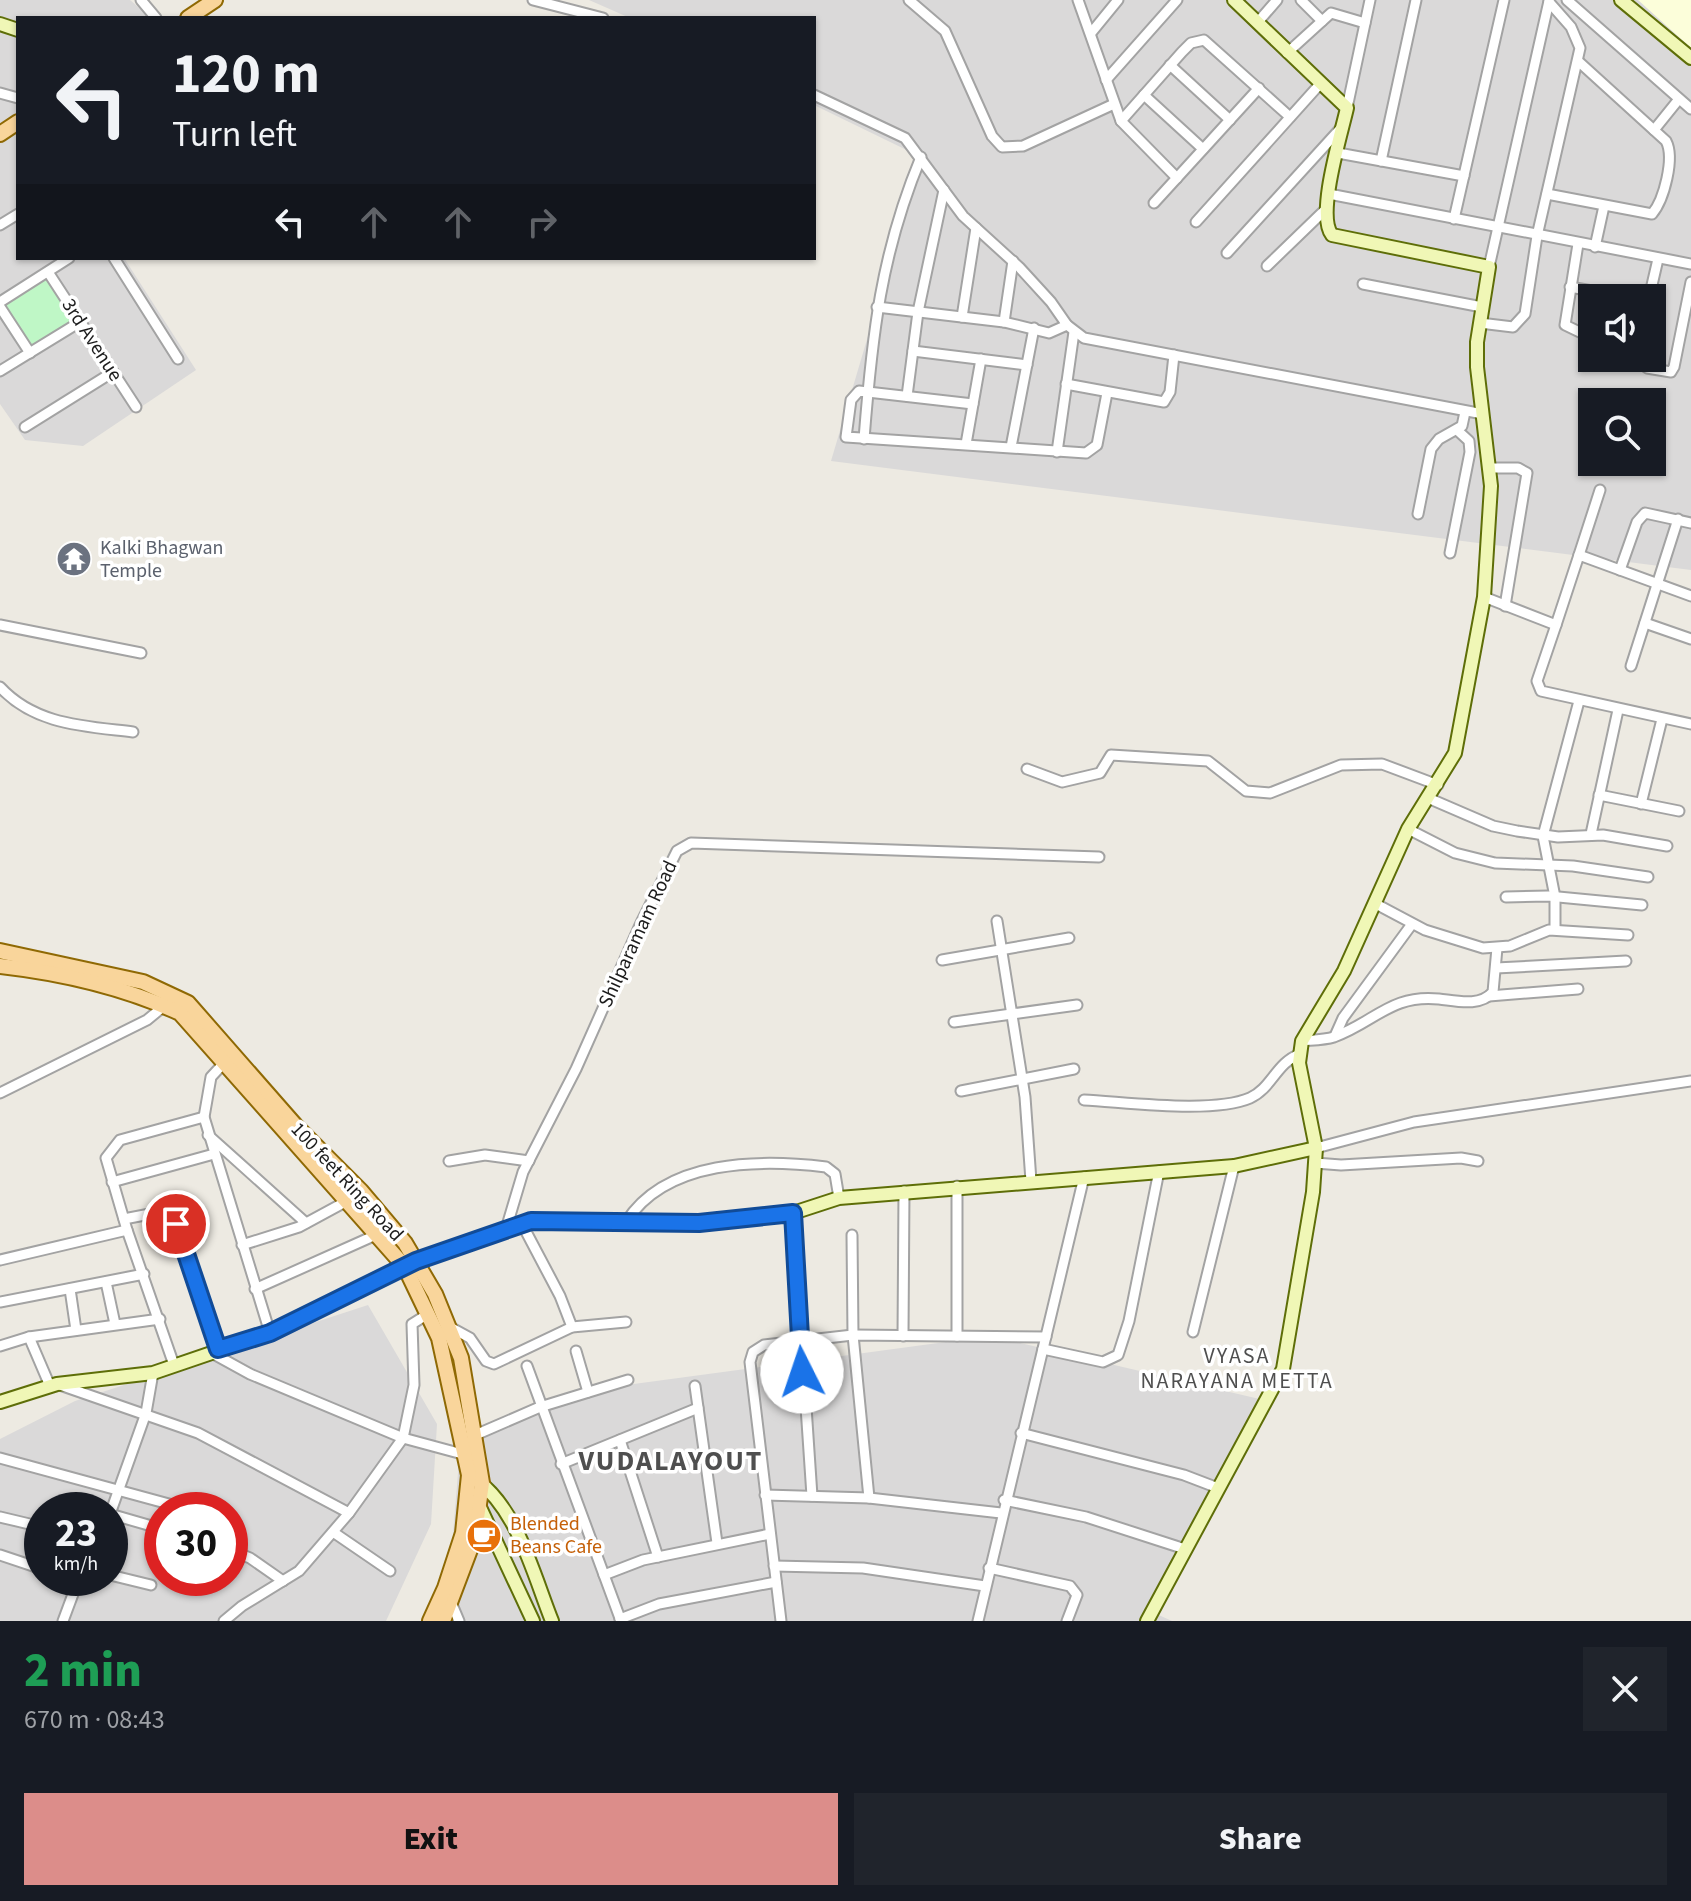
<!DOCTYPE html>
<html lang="en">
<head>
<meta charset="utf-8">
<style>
	body { margin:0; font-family:"Source Sans 3",sans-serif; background:#20242c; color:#f1f3f6; height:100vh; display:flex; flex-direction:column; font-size:30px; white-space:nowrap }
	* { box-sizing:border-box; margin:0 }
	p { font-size:26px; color:#9ea1a6 }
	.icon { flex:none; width:44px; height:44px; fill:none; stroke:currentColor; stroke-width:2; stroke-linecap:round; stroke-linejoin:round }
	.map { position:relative; height:1621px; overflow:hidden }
	.details { display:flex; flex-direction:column; background:#171b24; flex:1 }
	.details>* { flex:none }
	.hud { position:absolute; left:16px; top:16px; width:800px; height:244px; border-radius:0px; box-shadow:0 2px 6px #0004; background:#171b24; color:#f1f3f6; overflow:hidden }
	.buttons { position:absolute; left:1578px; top:284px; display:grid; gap:16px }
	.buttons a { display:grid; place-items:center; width:88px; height:88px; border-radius:0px; background:#171b24; box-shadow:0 2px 6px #0004; font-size:40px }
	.speed { position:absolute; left:24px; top:1492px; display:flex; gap:16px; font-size:40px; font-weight:700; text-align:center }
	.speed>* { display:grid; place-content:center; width:104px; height:104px; border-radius:50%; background:#171b24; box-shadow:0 2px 6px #0004; line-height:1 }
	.speed small { font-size:20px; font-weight:400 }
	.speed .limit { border:12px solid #d22; background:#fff; color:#111 }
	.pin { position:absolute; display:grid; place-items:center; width:68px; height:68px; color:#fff; margin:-34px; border:4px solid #fff; border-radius:50%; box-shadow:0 2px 8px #0007 }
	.me { position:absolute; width:88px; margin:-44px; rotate:356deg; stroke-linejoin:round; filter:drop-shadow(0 0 6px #0008) }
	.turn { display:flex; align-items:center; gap:28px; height:168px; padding:0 24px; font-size:36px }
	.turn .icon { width:104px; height:104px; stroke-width:2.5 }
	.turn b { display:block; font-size:56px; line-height:68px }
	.lanes { display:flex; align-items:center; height:76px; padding:0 24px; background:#0003; justify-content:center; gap:40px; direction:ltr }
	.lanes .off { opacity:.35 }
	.round { display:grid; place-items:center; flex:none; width:84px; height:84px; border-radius:0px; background:#20242c }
	.headline { display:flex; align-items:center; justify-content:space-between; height:136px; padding:0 24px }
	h1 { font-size:48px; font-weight:800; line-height:60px; color:#1e9e55 }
	.primary-button { display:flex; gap:16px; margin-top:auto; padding:16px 24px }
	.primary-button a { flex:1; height:92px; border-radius:0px; background:#dc8d8a; color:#111; font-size:32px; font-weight:800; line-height:92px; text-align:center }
	.primary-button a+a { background:#20242c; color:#f1f3f6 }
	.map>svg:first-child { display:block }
	.residential { fill:#dad9d9; fill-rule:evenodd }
	.education { fill:#fcfeda }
	.park { fill:#bff7c6 }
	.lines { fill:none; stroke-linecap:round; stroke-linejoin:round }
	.street-casing { stroke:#a3a3a3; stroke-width:13 }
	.secondary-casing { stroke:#5e6e08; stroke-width:16 }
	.primary-casing { stroke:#8f6904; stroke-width:18 }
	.street { stroke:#fff; stroke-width:9 }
	.secondary { stroke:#f0f7b6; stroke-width:12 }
	.primary { stroke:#f9d59b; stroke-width:14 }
	.route-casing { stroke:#114b97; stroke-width:20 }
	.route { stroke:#1a73e8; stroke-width:14 }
	.labels { text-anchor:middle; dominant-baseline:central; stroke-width:7; stroke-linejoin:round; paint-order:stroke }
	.street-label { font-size:20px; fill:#1c1c1c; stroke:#fff }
	.worship-label { font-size:20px; fill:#5b616d; stroke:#fff; text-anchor:start }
	.food-label { font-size:20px; fill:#c56008; stroke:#fff; text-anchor:start }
	.neighbourhood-label { font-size:22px; letter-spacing:2px; fill:#4f4f4f; stroke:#fff }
	.district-label { font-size:28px; font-weight:bold; letter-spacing:2px; fill:#4f4f4f; stroke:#fff }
</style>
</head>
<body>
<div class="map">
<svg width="1691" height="1621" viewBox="0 0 1691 1621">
	<rect width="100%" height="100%" fill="#edeae2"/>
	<g class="residential">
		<polygon points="0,0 130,0 151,18 18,18 18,120 0,131"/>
		<path d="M589,0H1642L1691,38V570L831,461L921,157L814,105V18H630ZM1592,298H1652V358H1592ZM1592,402H1652V462H1592Z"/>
		<polygon points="18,122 18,258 124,258 196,370 83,446 25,440 0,404 0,134"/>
		<path d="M368,1305L437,1424L431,1524L386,1621H0V1439L75,1401ZM42,1510H110V1578H42ZM162,1510H230V1578H162Z"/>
		<polygon points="990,1336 1268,1401 1152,1612 1172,1621 430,1621 450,1572 461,1436 604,1388"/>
	</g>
	<polygon class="education" points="1638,0 1691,0 1691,48"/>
	<polygon class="park" points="47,277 74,320 31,346 4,303"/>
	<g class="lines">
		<defs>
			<g id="street">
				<polyline points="141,0 156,18"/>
				<polyline points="533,0 603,18"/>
				<polyline points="909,0 945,31 992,136 1002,147 1023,146 1114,104"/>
				<polyline points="1078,0 1121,121 1177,178"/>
				<polyline points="1301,0 1322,21"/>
				<polyline points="1567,0 1691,109"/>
				<polyline points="1257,23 1277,0"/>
				<polyline points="1091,33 1118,0"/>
				<polyline points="1287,53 1331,13 1365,23"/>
				<polyline points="1170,65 1230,120"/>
				<polyline points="1106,80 1177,0"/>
				<polyline points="0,93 18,98"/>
				<polyline points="814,95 905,138 963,216 1019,267 1051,302 1067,325 1084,338 1483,414"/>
				<polyline points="1144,95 1203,149"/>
				<polyline points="1347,108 1370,0"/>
				<polyline points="1121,121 1182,52 1191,43 1204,40 1290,117"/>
				<polyline points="1654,130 1679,99"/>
				<polyline points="1338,153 1464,176"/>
				<polyline points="1381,161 1416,0"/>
				<polyline points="1329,194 1691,264"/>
				<path d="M1547,194L1652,214C1664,200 1675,158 1666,141L1578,61"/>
				<polyline points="1154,203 1259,88"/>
				<polyline points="1454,219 1504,0"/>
				<polyline points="1196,222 1320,84"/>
				<polyline points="0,225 18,214"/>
				<polyline points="1578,244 1565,325 1592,338"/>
				<polyline points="1595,247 1604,206"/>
				<polyline points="1227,253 1341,128"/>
				<polyline points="114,258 178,359"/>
				<polyline points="1267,266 1326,209"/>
				<polyline points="1489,267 1549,1"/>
				<polyline points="48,272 136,407"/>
				<polyline points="1363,284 1482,307"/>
				<polyline points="1570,287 1630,298"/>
				<polyline points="1649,298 1658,259"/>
				<polyline points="0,302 69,258"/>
				<polyline points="0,307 30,353"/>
				<polyline points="877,307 1004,322 1049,333 1067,325"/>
				<polyline points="962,317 976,228"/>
				<polyline points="1004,322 1013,261"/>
				<polyline points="1480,323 1513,327 1525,314 1537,236 1580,48 1571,27 1549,2"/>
				<polyline points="913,351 1027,365"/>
				<polyline points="1638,358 1647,368 1671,372 1674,367 1691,282"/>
				<polyline points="0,371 80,322"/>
				<polyline points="1066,384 1164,402 1170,392 1174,355"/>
				<polyline points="907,396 918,312 944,190"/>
				<polyline points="973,404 859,391 851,400 846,437 1086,453 1097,445 1107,393"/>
				<polyline points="25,427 113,372"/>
				<path d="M864,439C872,336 881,253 921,157"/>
				<polyline points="966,444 981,359"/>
				<polyline points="1011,447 1034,328"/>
				<polyline points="1057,452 1074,332"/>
				<polyline points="1491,468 1518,468 1527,473 1505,606"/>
				<polyline points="1418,514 1431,449 1439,439 1462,426 1465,412"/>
				<polyline points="1450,553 1470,452 1469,441 1457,430"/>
				<polyline points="1579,555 1600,490"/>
				<polyline points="1620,570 1637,522 1645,513 1691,523"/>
				<polyline points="1484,597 1556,625 1579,555 1691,596"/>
				<polyline points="1645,623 1691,639"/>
				<polyline points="0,625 141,653"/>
				<polyline points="1556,625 1537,681 1541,691 1691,724"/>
				<polyline points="1631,666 1678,519"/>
				<path d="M0,687C35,725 84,726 133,732"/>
				<polyline points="1027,769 1062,782 1100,773 1111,755 1208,761 1246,791 1270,793 1341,765 1382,764 1438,785"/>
				<polyline points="1599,795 1679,811"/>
				<polyline points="1428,798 1493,826 1517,831 1558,837 1603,835 1667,846"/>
				<polyline points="1641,804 1662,719"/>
				<polyline points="1408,829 1455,853 1495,863 1573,866 1648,877"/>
				<polyline points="1591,834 1618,710"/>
				<polyline points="1506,897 1548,896 1642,905"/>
				<polyline points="1376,904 1425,930 1483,948 1510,946 1549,930 1628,935"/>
				<polyline points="997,921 1025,1097 1031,1181"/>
				<polyline points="1555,929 1555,897 1543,836 1579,701"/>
				<polyline points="942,960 1069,938"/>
				<polyline points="1496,968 1626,961"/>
				<polyline points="1489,996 1578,989"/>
				<polyline points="954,1022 1077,1005"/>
				<polyline points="1335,1036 1343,1018 1412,924"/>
				<path d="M1302,1041C1313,1040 1324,1040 1334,1037C1375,1022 1391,994 1439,999C1457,1001 1480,1007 1493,992L1497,948"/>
				<polyline points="224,1063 211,1077 204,1117 270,1333"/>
				<polyline points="961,1091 1074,1069"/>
				<polyline points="0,1093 147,1020 164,1006"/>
				<path d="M1084,1100C1126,1102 1213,1114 1250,1098C1272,1088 1276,1063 1300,1054"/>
				<polyline points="208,1135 306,1223"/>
				<polyline points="1316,1148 1414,1122 1691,1081"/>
				<polyline points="449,1161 485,1155 529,1161"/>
				<polyline points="1315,1163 1341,1165 1461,1158 1478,1161"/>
				<polyline points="112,1182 214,1154"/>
				<polyline points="957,1186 957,1336"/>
				<polyline points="793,1213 812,1496"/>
				<polyline points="124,1219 160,1212 173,1218 218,1349"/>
				<path d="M626,1222C666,1159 760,1159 826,1167L835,1174L839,1198"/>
				<polyline points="522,1224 560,1296 572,1327"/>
				<polyline points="506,1229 523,1172 576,1069 641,923 677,851 691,843 1099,857"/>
				<polyline points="852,1235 853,1335 869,1498"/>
				<polyline points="242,1245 299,1227 347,1201"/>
				<polyline points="0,1260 127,1230"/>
				<polyline points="106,1282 115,1324"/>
				<polyline points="70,1289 76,1330"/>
				<polyline points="255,1289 378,1234"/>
				<polyline points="0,1302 144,1274"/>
				<polyline points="448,1326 470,1338 486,1361 494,1364 572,1327 626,1322"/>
				<polyline points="1193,1332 1234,1166"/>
				<polyline points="903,1336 904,1191"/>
				<polyline points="29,1337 50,1386"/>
				<polyline points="0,1346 29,1337 160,1319"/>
				<polyline points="1043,1349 1103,1362 1118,1355 1129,1321 1159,1171"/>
				<polyline points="576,1351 588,1392"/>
				<polyline points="210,1352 250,1374 403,1438 466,1455"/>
				<polyline points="174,1365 127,1230 106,1158 120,1140 204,1117"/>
				<polyline points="527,1366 621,1621"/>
				<polyline points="153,1373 146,1413 110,1514 162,1529"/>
				<polyline points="60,1385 198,1433 349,1513"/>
				<polyline points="695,1386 717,1543"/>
				<polyline points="1021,1433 1184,1475 1218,1488"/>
				<polyline points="473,1436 540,1407 628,1380"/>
				<polyline points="620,1440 658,1557"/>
				<polyline points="0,1458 191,1510"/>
				<polyline points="561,1464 698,1408"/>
				<polyline points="765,1495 869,1498 1001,1513"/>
				<polyline points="1004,1500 1086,1517 1185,1549"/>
				<polyline points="0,1517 42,1527"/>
				<polyline points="333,1532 390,1571"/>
				<polyline points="230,1550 250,1558 283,1581"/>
				<polyline points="0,1555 42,1569"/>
				<polyline points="774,1566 863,1568 985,1586"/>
				<polyline points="989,1568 1070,1586 1077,1595 1067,1621"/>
				<polyline points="110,1575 151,1585"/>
				<polyline points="604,1575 643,1560 770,1534"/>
				<polyline points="451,1602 459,1621"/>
				<polyline points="620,1619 659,1604 776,1582"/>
				<polyline points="63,1621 79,1578"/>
				<polyline points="224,1621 242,1606 299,1571 349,1513 403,1438 414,1385 412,1324 428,1314"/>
				<polyline points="781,1621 750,1362 753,1352 764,1345 853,1335 1046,1337"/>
				<polyline points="978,1621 1084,1177"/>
			</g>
			<g id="secondary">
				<polyline points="1621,0 1691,58"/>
				<polyline points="0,24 18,30"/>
				<polyline points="0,1402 57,1384 153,1373 270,1333 416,1261 531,1221 699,1223 793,1213 839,1198 1234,1166 1316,1148"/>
				<path d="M478,1481C518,1511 534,1576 552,1621"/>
				<polyline points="477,1501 533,1621"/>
				<path d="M1147,1621L1283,1369L1313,1192L1316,1148L1299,1063L1302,1041L1344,971L1408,829L1455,753L1484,597L1491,486L1477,367V342L1489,267L1332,235C1316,215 1341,135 1347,108L1234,0"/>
			</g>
			<g id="primary">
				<polyline points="188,18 215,0"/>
				<polyline points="0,134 18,122"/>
				<polyline points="0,951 143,982 188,1003 295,1125 361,1191 405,1243 435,1294 461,1358 482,1483 474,1539 443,1621"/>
				<path d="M0,966C62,973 123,987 180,1013L405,1267L439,1338L469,1475L463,1533L445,1588L430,1621"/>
			</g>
		</defs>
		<use href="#street" class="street-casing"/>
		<use href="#secondary" class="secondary-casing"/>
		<use href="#primary" class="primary-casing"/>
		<use href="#street" class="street"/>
		<use href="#secondary" class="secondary"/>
		<use href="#primary" class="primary"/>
	</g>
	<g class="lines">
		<defs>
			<polyline id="route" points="176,1224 218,1349 270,1333 416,1261 531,1221 699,1223 793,1213 802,1372"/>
		</defs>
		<use href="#route" class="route-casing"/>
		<use href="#route" class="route"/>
	</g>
	<defs>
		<symbol id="temple-disc" viewBox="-11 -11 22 22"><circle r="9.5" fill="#6b7280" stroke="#fff"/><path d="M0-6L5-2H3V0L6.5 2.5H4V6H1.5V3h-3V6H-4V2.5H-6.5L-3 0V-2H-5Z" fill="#fff"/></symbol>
		<symbol id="cafe-disc" viewBox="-11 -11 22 22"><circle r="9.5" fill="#e8710a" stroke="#fff"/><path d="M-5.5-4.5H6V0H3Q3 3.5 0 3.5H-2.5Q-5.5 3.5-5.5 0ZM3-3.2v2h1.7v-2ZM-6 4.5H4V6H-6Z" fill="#fff"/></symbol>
	</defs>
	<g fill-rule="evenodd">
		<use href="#temple-disc" x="54" y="539" width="40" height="40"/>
		<use href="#cafe-disc" x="464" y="1516" width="40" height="40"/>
	</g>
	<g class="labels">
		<g class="street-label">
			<text transform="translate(92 340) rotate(57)">3rd Avenue</text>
			<text transform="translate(638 934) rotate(-65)">Shilparamam Road</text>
			<text transform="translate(347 1182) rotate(47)">100 feet Ring Road</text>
		</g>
		<g class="worship-label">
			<text x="100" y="548">Kalki Bhagwan<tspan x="100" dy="23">Temple</tspan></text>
		</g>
		<g class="food-label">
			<text x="510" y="1524">Blended<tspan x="510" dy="23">Beans Cafe</tspan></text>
		</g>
		<g class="neighbourhood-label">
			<text x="1237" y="1356">VYASA<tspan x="1237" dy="25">NARAYANA METTA</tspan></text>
		</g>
		<g class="district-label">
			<text x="671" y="1461">VUDALAYOUT</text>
		</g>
	</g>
</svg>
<div class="buttons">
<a><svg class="icon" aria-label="sound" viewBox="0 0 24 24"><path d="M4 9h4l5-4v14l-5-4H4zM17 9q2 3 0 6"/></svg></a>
<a><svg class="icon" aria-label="search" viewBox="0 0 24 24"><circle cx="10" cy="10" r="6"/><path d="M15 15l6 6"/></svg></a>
</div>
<div class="speed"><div>23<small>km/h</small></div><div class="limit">30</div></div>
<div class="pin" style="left:176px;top:1224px;background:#d93025"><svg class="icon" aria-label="arrive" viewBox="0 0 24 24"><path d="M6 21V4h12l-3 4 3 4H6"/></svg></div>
<svg class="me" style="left:802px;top:1372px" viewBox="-20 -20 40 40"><circle r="19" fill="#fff"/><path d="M0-13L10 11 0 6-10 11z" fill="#1a73e8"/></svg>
<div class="hud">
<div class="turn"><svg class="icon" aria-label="left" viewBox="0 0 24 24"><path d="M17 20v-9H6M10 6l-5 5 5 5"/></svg><div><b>120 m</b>Turn left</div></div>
<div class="lanes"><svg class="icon" aria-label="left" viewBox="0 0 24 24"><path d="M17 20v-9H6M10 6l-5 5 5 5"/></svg><svg class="icon off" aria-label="ahead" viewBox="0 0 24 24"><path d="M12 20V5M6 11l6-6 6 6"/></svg><svg class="icon off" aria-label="ahead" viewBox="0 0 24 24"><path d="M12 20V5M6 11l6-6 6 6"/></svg><svg class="icon off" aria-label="right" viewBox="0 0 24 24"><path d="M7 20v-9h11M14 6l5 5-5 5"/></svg></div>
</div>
</div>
<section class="details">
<div class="headline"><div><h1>2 min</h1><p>670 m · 08:43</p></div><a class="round"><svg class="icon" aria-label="close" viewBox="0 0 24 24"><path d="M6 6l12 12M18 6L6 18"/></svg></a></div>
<div class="primary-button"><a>Exit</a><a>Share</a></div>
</section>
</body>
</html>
